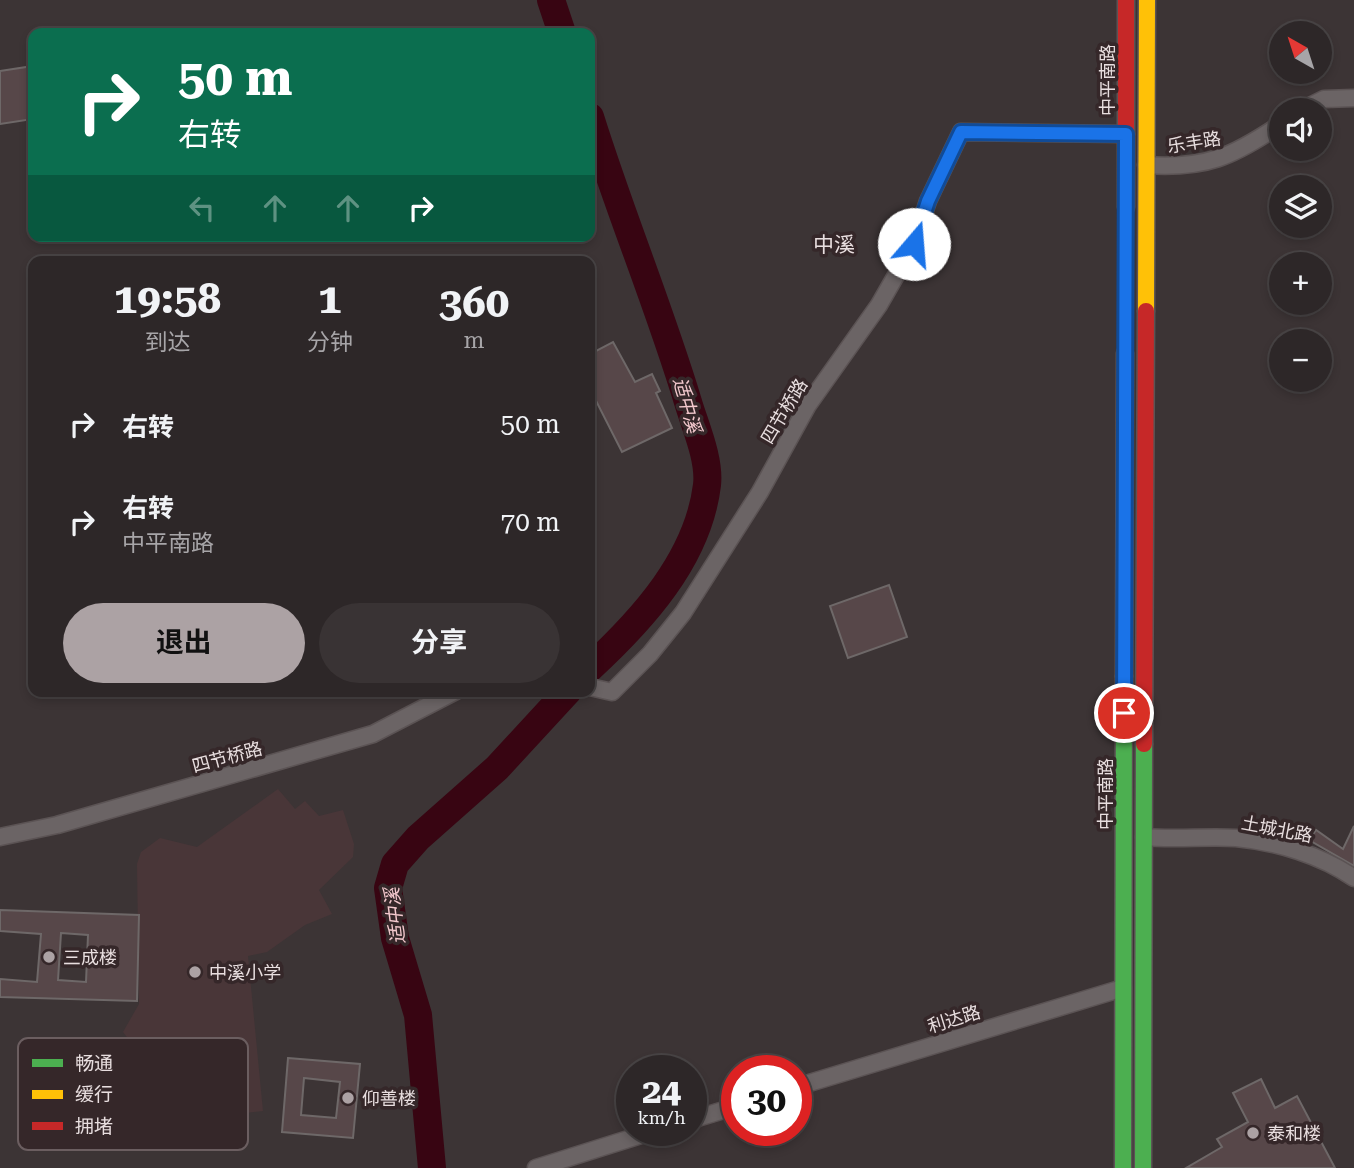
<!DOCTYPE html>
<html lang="zh">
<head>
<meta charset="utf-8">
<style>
	body { margin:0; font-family:"Roboto Serif","Noto Sans SC",serif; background:#393334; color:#f1f3f6; height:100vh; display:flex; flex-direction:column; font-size:26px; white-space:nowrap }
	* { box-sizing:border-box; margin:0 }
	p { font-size:23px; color:#a7a5a8 }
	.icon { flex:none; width:38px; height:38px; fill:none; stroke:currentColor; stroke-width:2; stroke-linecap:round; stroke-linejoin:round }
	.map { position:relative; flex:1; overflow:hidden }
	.side { position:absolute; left:28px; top:256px; width:567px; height:441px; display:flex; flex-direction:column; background:#2d2728; border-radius:14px; box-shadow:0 4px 10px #0003,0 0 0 2px #484445 }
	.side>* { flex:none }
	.top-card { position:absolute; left:28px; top:28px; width:567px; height:214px; border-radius:14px; box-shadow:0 4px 10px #0003,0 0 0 2px #484445; background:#0b6e4f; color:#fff; overflow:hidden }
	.needle { width:46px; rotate:321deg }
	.buttons { position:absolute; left:1269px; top:21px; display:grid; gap:14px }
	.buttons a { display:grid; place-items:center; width:63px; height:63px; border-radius:50%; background:#2d2728; box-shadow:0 4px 10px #0003,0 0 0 2px #484445; font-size:35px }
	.speed { position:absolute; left:616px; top:1055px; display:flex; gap:14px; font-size:35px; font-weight:700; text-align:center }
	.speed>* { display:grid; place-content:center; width:91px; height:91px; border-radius:50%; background:#2d2728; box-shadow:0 4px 10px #0003,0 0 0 2px #484445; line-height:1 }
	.speed small { font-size:18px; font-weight:400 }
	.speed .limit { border:10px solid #d22; background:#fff; color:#111 }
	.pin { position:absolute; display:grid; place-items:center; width:60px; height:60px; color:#fff; margin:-30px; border:4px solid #fff; border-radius:50%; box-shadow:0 2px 7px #0007 }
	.me { position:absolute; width:77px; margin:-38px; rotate:18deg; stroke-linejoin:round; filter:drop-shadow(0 0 5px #0008) }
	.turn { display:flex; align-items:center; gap:24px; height:147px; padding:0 35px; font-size:32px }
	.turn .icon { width:91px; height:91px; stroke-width:2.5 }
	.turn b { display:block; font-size:49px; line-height:60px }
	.lanes { display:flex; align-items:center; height:66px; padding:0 35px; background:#0003; justify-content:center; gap:35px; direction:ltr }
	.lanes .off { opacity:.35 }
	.eta { display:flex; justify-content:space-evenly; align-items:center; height:119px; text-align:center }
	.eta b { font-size:42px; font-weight:700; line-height:49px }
	.primary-button { display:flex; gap:14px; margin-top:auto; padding:14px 35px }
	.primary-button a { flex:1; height:80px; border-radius:42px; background:#aca2a4; color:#111; font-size:28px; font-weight:700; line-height:80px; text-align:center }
	.primary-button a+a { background:#393334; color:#f1f3f6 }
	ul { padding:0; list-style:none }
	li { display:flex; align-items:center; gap:21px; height:98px; padding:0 35px }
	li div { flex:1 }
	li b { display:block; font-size:26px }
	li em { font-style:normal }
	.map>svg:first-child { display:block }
	.built { fill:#493638 }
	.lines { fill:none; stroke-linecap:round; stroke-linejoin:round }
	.river { stroke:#380512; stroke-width:28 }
	.building { fill:#574749; stroke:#6e6868; stroke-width:2; fill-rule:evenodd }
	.street-casing { stroke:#5b5354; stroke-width:19 }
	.fast-casing { stroke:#5b5354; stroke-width:19 }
	.slow-casing { stroke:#5b5354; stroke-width:19 }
	.jam-casing { stroke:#5b5354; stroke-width:19 }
	.street { stroke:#6b6465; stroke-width:16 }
	.fast { stroke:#4caf50; stroke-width:16 }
	.slow { stroke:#ffc107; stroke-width:16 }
	.jam { stroke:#c62828; stroke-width:16 }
	.route-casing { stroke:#114b97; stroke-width:18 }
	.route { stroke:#1a73e8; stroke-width:12 }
	.poi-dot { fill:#aca2a4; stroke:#352729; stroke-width:2.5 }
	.labels { text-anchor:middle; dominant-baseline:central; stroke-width:7; stroke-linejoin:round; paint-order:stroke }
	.street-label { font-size:18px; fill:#e8dedf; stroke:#352729 }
	.poi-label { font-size:18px; fill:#e8dedf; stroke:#352729; text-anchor:start }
	.water-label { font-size:19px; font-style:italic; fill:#f5cacf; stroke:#352729 }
	.quarter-label { font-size:21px; fill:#e8dedf; stroke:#352729 }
	.key { fill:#352729; stroke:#6b5e60; stroke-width:2 }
	.key-label { font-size:19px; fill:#e8dedf }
</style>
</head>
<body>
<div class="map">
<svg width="1354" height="1168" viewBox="0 0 1354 1168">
	<rect width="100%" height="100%" fill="#3c3435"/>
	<polygon class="built" points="278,789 295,809 305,801 319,816 343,810 354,844 353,857 319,890 332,914 305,925 267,952 248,956 263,1111 158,1124 145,1061 123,1032 139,1004 137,864 141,852 160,838 197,847"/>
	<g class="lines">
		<g class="river">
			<polyline points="551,0 562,33"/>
			<path d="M590,117C620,213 659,306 688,402C695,426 710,459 707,485C698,559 642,620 590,668"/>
			<polyline points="432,1168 418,1015 395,938 388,888 395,864 418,838 497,768 568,691"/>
		</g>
	</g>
	<g class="building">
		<polygon points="33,66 33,119 0,124 0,71"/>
		<polygon points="613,342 635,382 652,374 660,391 656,393 672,428 622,452 590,389 590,354"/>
		<polygon points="889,585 907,637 848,658 830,606"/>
		<polygon points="1354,826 1354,866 1309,840 1316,830 1343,849"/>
		<path d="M0,910L139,915L137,1001L0,997V979L37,982L41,934L0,931ZM61,933L88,935L86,982L58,980Z"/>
		<path d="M288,1058L360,1064L353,1138L282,1132ZM304,1078L340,1082L336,1118L301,1115Z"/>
		<polygon points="1261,1079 1275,1108 1297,1096 1335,1168 1186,1168 1222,1147 1217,1139 1248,1122 1233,1093"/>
	</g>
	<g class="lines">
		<defs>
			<g id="street">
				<polyline points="1302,110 1324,99 1354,98"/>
				<path d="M1146,165C1206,169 1232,157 1281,124"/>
				<polyline points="590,687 612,692 650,654 683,613 760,492 808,405 879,305 914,244 928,201 961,132 1126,134"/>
				<polyline points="0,837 57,825 373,734 456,691"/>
				<path d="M1144,837C1175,840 1207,836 1236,838C1277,842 1321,855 1354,878"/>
				<polyline points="796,1087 1123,988"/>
				<polyline points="691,1120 737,1106"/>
				<polyline points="536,1168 657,1130"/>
			</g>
			<g id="fast">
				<polyline points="1123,1168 1124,676"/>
				<polyline points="1143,1168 1144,744"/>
			</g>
			<polyline id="slow" points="1146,311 1147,0"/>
			<g id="jam">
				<polyline points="1126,0 1126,207"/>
				<polyline points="1124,676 1125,353"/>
				<polyline points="1144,744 1146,311"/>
			</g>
		</defs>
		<use href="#street" class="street-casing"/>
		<use href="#fast" class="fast-casing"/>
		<use href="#slow" class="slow-casing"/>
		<use href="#jam" class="jam-casing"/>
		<use href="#street" class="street"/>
		<use href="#fast" class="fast"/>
		<use href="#slow" class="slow"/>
		<use href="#jam" class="jam"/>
	</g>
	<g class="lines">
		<defs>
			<polyline id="route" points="914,244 928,201 961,132 1126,134 1124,713"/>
		</defs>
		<use href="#route" class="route-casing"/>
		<use href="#route" class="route"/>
	</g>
	<g class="poi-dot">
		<circle cx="49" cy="957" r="7"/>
		<circle cx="195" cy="972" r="7"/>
		<circle cx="348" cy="1098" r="7"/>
		<circle cx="1253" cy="1133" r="7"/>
	</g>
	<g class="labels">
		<g class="street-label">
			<text transform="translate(1107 80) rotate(-90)">中平南路</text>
			<text transform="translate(1194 142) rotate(-9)">乐丰路</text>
			<text transform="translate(784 411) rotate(-59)">四节桥路</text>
			<text transform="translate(227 757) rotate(-15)">四节桥路</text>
			<text transform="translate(1105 794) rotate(-90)">中平南路</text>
			<text transform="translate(1277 829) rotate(11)">土城北路</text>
			<text transform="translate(954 1019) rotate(-17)">利达路</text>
		</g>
		<g class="poi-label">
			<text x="63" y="957">三成楼</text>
			<text x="209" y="972">中溪小学</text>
			<text x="362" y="1098">仰善楼</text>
			<text x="1267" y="1133">泰和楼</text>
		</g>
		<g class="water-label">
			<text transform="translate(687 405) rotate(74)">适中溪</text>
			<text transform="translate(395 916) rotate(-97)">适中溪</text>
		</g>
		<g class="quarter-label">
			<text x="834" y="245">中溪</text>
		</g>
	</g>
	<rect x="18" y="1038" width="230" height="112" rx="10" class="key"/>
	<rect x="32" y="1059" width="31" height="8" fill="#4caf50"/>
	<rect x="32" y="1090" width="31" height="9" fill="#ffc107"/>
	<rect x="32" y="1122" width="31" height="8" fill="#c62828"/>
	<g class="key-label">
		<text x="75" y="1070">畅通</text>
		<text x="75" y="1101">缓行</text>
		<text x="75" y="1133">拥堵</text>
	</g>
</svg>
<div class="buttons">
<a><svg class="needle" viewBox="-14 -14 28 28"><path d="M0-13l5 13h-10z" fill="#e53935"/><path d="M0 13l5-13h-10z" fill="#a7a5a8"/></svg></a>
<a><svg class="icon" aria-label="sound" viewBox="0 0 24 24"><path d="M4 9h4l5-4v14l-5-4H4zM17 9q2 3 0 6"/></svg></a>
<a><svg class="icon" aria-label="layers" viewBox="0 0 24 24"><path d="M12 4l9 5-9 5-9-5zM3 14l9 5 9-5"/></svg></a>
<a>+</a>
<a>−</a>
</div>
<div class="speed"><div>24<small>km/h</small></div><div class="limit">30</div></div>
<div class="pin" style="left:1124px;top:713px;background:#d93025"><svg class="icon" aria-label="arrive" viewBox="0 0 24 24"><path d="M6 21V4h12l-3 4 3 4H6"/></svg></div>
<svg class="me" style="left:914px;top:244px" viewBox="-20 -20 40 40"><circle r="19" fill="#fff"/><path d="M0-13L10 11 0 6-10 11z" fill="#1a73e8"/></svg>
<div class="top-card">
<div class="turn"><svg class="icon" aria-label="right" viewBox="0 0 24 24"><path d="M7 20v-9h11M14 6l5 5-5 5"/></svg><div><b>50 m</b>右转</div></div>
<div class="lanes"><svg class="icon off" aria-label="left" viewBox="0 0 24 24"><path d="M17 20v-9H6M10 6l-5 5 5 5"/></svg><svg class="icon off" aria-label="ahead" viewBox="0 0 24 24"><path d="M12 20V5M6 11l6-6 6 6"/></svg><svg class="icon off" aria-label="ahead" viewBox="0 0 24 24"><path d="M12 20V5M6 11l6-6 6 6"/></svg><svg class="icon" aria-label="right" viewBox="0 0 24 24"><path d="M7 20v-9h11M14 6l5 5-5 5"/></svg></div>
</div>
<section class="side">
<div class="eta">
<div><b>19:58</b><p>到达</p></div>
<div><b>1</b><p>分钟</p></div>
<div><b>360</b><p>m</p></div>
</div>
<ul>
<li><svg class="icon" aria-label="right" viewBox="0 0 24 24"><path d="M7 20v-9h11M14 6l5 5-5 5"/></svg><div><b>右转</b></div><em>50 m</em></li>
<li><svg class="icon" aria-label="right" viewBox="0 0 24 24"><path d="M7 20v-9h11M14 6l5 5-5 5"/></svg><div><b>右转</b><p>中平南路</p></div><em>70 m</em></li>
</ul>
<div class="primary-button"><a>退出</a><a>分享</a></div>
</section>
</div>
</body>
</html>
